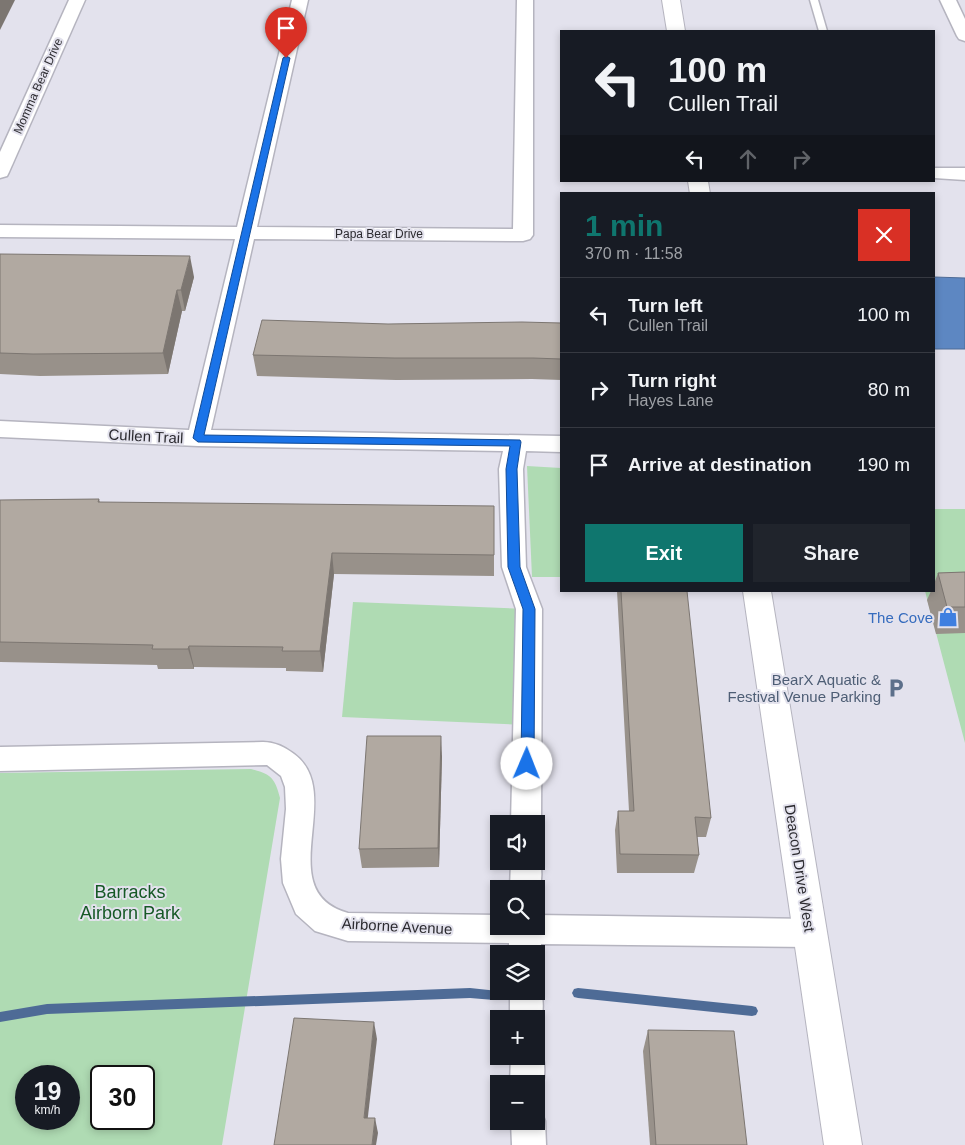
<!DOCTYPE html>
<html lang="en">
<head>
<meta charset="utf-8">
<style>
	body { margin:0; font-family:Arial,sans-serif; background:#20242c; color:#f1f3f6; height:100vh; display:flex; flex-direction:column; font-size:19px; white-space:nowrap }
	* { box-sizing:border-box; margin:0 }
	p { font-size:16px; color:#9ea1a6 }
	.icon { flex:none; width:28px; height:28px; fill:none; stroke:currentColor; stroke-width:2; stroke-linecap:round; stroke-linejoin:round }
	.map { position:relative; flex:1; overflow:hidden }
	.drawer { position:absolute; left:560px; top:192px; width:375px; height:400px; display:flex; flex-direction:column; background:#171b24; border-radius:0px; box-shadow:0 2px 8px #0003 }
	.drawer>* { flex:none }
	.hud { position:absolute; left:560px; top:30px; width:375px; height:152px; border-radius:0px; box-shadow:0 2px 8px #0003; background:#171b24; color:#f1f3f6; overflow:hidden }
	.fabs { position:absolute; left:490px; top:815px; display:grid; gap:10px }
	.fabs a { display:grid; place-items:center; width:55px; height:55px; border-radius:0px; background:#171b24; box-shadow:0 2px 8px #0003; font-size:25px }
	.speed { position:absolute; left:15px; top:1065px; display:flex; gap:10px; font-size:25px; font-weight:700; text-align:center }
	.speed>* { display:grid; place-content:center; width:65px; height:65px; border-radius:50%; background:#171b24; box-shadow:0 2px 8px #0003; line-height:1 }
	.speed small { font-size:12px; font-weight:400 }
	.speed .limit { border:2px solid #111; border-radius:8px; background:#fff; color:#111 }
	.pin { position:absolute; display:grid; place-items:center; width:42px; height:42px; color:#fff; margin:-51px -21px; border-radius:50% 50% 50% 0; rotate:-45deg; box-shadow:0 0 5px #0007 }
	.pin .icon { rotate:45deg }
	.me { position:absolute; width:55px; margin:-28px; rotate:1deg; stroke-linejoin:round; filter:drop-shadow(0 0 4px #0008) }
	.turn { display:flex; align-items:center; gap:18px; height:105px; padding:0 25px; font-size:22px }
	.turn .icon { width:65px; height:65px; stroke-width:2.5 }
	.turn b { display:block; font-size:35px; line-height:42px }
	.lanes { display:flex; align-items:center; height:48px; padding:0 25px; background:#0003; justify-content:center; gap:25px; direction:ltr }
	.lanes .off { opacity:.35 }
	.round { display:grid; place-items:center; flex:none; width:52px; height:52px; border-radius:0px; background:#20242c }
	.head { display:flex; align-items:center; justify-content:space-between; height:85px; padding:0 25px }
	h1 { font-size:30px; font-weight:800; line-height:38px; color:#0f766e }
	.primary-button { display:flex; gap:10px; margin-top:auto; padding:10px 25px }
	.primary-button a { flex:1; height:58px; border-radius:0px; background:#0f766e; color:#fff; font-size:20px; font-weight:800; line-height:58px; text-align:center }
	.primary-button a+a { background:#20242c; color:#f1f3f6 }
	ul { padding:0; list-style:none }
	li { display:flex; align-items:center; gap:15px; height:75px; padding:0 25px; border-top:1px solid #363941 }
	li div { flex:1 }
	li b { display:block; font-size:19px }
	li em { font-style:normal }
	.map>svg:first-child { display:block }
	.green { fill:#afdbb3; fill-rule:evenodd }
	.water { fill:#5d87c2; stroke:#4e6b96 }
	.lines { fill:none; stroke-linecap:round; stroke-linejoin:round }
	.stream { fill:#4e6b96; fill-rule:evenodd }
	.service-casing { stroke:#b5b4bf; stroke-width:3 }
	.minor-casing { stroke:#b5b4bf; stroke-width:3 }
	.tertiary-casing { stroke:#b5b4bf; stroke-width:2 }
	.service { fill:#fff; fill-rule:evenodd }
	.minor { fill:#fff; fill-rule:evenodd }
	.tertiary { fill:#fff; fill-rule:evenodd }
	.wall { fill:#98918a }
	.shaded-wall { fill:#7c7671 }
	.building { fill:#b1a9a1; stroke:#7c7671 }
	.route { fill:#1a73e8; stroke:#114b97 }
	.labels { text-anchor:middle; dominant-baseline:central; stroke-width:4; stroke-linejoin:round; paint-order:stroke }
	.far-street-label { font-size:12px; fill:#2c2b30; stroke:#e3e2ed }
	.street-label { font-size:15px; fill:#2c2b30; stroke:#e3e2ed }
	.shop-label { font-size:15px; fill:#366cbe; stroke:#e3e2ed; text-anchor:end }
	.service-label { font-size:15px; fill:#4e5e75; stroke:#e3e2ed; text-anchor:end }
	.near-park-label { font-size:18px; fill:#165926; stroke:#e3e2ed }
</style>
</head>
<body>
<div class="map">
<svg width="965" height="1145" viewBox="0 0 965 1145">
	<rect width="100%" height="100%" fill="#e3e2ed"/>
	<g class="green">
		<polygon points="527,466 561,468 561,577 532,577"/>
		<polygon points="934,509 965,509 965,743 925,591 934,591"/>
		<polygon points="353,602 529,609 528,725 342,717"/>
		<path d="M251,769C271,774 275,778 280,798L222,1145H0V773ZM69,1076V1119H26V1076ZM101,1076H144V1119H101Z"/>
	</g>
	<polygon class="water" points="934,277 965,278 965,349 934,349"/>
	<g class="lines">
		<g class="stream">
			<polygon points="470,988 498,991 500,995 498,999 494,1000 470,998 47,1014 0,1022 0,1012 47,1004"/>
			<polygon points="578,988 752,1006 756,1007 758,1011 756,1015 752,1016 578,998 574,997 572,993 574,989"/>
		</g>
		<defs>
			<polygon id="service" points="810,0 818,0 827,31 819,31"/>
			<g id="minor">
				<polygon points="69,0 85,0 9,172 7,176 0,178 0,152"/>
				<polygon points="292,0 308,0 257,227 513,229 517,0 533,0 533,235 530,239 523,241 254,239 211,430 561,436 561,452 526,451 523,469 526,567 542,609 541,824 536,833 536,824 511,824 516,609 502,567 499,469 503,451 198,446 0,437 0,421 189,430 235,239 0,237 0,225 237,227"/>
				<polygon points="940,0 956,0 965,19 965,41 959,39 957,36"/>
				<polygon points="934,168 965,168 965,180 934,178"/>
				<path d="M263,742C275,742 285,747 294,754C347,793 270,891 348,913L499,915V926H536V915L810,919L821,923L825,933L821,943L810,947L541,944V954L536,964V954H509V943L348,941L315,931L296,914L283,883L281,859L286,809L285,787L281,776L267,765L0,771V747Z"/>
				<path d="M537,852C543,865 543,884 536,897V889H510L511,861H536Z"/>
				<path d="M536,980C545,993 545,1018 536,1031V1019H510V991H536Z"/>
				<path d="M536,1043L539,1044C546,1061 546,1079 539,1096L536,1097V1084H510L511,1056H536Z"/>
				<polygon points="536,1107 540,1109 545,1121 546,1145 512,1145 511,1121 536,1121"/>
			</g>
			<g id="tertiary">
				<polygon points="662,0 680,0 685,31 667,31"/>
				<polygon points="688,181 708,181 710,194 690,194"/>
				<polygon points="743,591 771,591 862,1145 824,1145"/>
			</g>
		</defs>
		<use href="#service" class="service-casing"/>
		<use href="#minor" class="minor-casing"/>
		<use href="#tertiary" class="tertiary-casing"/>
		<use href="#service" class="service"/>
		<use href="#minor" class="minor"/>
		<use href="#tertiary" class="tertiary"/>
	</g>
	<g class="wall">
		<polygon points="0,254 194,277 185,311 182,311 168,374 40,376 0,374"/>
		<polygon points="561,323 561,380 532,379 396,380 257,376 253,355 388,324"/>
		<polygon points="99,499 100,502 494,555 494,576 334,574 323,672 286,671 286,668 194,667 194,669 158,669 157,665 0,662 0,500"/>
		<polygon points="965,572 965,633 936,634 927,600 931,591 934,591 934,584 938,573"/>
		<polygon points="617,591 621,591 711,818 706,837 697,837 699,855 694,873 617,873 615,830 618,811 629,811"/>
		<polygon points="442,756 439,867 362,868 359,849"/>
		<polygon points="648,1030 747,1145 650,1145 643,1051"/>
	</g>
	<g class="shaded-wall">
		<polygon points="0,0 15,0 0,30"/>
		<polygon points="190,256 194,277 185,311 181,290"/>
		<polygon points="177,290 182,311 168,374 163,353"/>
		<polygon points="332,553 334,574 323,672 320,651"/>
		<polygon points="189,646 194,667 194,669 188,649"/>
		<polygon points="441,736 442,756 439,867 438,848"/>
		<polygon points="374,1022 377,1039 366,1133 364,1118"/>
		<polygon points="375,1118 378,1133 376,1145 372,1145"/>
	</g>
	<g class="building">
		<polygon points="0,254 190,256 181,290 177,290 163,353 33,354 0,353"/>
		<polygon points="262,320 388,324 522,322 561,323 561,359 533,358 394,358 253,355"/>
		<polygon points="99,499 98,502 494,506 494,555 332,553 320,651 282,651 283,647 189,646 188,649 152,649 153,645 0,642 0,500"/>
		<polygon points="965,572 965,607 947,607 938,573"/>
		<polygon points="621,591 687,591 711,818 695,817 699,855 620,854 618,811 634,811"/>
		<polygon points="367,736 441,736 438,848 359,849"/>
		<polygon points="294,1018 374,1022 364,1118 375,1118 372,1145 274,1145"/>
		<polygon points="648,1030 734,1031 747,1145 656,1145"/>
	</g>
	<polygon class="route" points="286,56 290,58 204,435 520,440 521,442 517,469 520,567 535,609 534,764 532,768 527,770 523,768 521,764 523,609 508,567 506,469 510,446 198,442 193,438 283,58"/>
	<defs>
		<symbol id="shop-bare" viewBox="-9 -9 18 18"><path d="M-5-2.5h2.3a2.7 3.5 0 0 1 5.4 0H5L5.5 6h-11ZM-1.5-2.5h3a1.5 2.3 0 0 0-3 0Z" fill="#3f7fe0" stroke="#e3e2ed" stroke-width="2.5" paint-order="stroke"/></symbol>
		<symbol id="parking-bare" viewBox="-9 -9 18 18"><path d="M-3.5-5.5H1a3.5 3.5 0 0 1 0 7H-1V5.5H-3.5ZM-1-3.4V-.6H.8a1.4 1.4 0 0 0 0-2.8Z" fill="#5c6f8a" stroke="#e3e2ed" stroke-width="2.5" paint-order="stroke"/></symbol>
	</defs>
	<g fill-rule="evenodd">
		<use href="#shop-bare" x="934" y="603" width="28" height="28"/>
		<use href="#parking-bare" x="882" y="674" width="28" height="28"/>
	</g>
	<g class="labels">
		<g class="far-street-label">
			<text transform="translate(38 86) rotate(-66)">Momma Bear Drive</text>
			<text x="379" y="234">Papa Bear Drive</text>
		</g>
		<g class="street-label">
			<text transform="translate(146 436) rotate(3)">Cullen Trail</text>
			<text transform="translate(800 868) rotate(81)">Deacon Drive West</text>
			<text transform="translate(397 926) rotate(3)">Airborne Avenue</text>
		</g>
		<g class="shop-label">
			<text x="933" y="617">The Cove</text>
		</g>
		<g class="service-label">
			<text x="881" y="679">BearX Aquatic &amp;<tspan x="881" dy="17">Festival Venue Parking</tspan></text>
		</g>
		<g class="near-park-label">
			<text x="130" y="892">Barracks<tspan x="130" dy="21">Airborn Park</tspan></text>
		</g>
	</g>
</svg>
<div class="fabs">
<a><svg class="icon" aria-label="sound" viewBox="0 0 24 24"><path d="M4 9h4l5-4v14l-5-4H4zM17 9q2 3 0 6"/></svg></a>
<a><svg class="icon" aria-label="search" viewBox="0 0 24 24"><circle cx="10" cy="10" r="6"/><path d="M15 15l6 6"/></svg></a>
<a><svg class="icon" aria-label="layers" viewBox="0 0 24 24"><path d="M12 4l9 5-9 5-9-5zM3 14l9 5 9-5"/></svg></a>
<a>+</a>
<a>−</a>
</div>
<div class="speed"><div>19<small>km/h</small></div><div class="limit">30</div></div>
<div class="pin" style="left:286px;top:58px;background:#d93025"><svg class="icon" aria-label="arrive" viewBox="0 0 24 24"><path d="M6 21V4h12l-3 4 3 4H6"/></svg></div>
<svg class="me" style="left:527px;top:764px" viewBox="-20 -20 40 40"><circle r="19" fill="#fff"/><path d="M0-13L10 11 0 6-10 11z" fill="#1a73e8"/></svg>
<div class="hud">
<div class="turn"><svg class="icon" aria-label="left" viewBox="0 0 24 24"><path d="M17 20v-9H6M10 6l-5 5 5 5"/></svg><div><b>100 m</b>Cullen Trail</div></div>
<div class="lanes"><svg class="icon" aria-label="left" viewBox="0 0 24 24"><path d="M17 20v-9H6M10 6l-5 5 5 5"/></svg><svg class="icon off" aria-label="ahead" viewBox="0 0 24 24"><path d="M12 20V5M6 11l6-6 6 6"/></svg><svg class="icon off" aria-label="right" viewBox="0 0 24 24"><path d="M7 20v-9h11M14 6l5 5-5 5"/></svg></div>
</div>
<section class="drawer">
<div class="head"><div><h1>1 min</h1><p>370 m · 11:58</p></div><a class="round" style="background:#d93025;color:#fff"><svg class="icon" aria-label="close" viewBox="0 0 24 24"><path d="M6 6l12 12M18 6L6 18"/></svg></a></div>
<ul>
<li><svg class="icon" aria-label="left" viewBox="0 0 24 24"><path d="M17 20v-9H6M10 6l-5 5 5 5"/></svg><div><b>Turn left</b><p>Cullen Trail</p></div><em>100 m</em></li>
<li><svg class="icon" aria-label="right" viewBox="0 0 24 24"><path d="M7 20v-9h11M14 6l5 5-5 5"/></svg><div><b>Turn right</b><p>Hayes Lane</p></div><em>80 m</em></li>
<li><svg class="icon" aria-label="arrive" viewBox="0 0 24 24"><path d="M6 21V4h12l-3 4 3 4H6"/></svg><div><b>Arrive at destination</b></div><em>190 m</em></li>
</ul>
<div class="primary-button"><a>Exit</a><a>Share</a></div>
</section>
</div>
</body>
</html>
